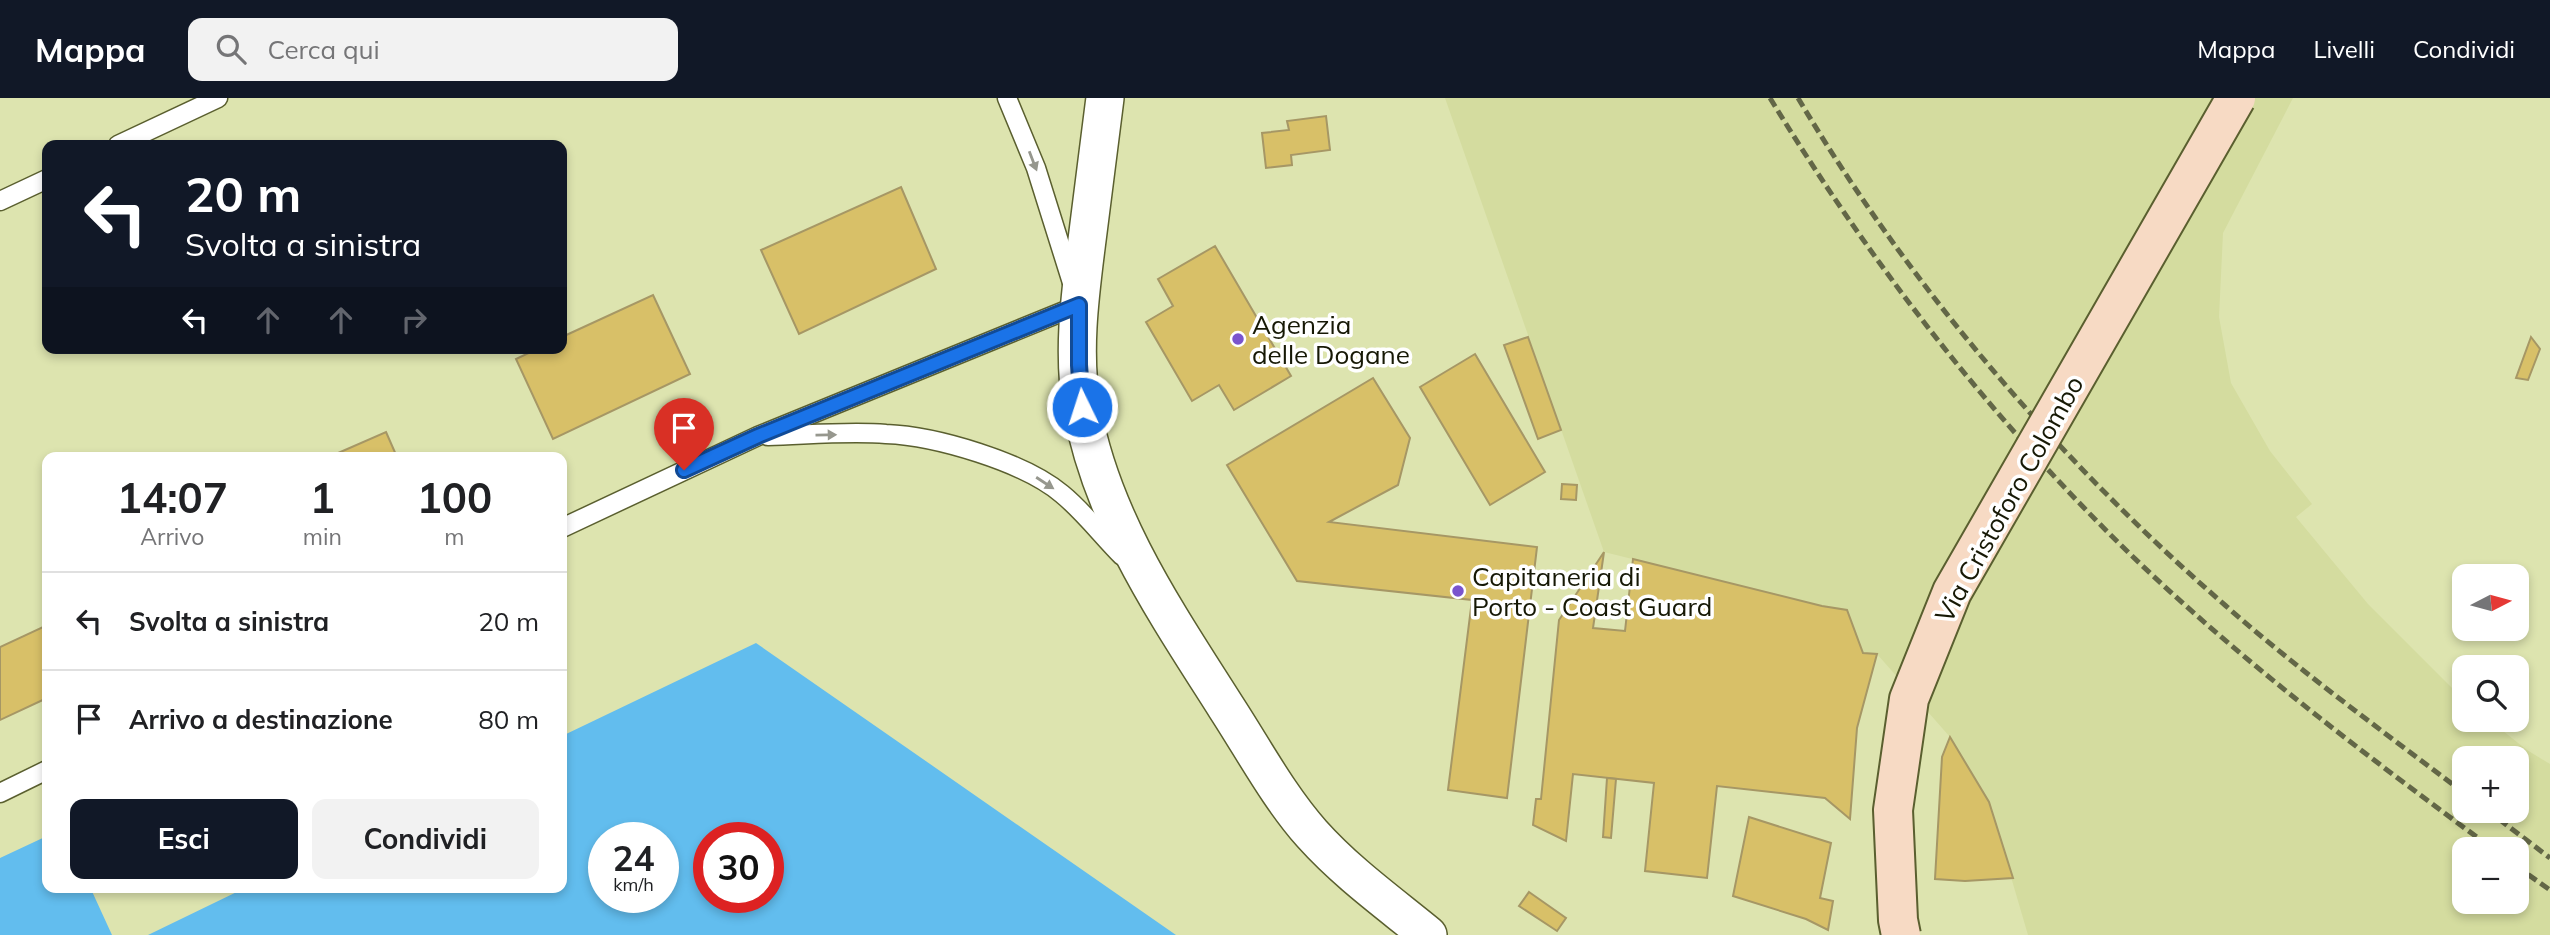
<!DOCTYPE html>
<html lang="it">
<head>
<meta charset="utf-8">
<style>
	body { margin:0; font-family:Mulish,sans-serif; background:#f2f2f2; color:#202124; height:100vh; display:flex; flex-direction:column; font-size:26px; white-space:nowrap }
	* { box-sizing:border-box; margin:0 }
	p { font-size:23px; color:#757577 }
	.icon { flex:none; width:38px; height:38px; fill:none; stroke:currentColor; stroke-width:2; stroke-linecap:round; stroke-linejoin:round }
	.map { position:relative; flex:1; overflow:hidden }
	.details { position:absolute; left:42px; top:354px; width:525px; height:441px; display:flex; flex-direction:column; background:#fff; border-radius:14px; box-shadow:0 4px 10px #0003 }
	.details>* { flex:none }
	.hud { position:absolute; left:42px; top:42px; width:525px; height:214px; border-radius:14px; box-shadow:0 4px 10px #0003; background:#111827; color:#fff; overflow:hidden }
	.needle { width:46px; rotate:84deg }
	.fabs { position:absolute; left:2452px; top:466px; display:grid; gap:14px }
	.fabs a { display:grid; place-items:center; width:77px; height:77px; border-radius:14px; background:#fff; box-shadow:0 4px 10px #0003; font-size:35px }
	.speed { position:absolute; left:588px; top:724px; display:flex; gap:14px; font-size:35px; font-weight:700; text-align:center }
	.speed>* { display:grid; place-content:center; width:91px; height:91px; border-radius:50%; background:#fff; box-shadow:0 4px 10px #0003; line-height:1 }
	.speed small { font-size:18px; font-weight:400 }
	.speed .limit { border:10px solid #d22; background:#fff; color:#111 }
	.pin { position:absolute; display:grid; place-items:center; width:60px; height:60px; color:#fff; margin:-72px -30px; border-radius:50% 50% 50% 0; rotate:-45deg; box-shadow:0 0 7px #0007 }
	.pin .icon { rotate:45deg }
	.me { position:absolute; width:77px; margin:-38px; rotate:356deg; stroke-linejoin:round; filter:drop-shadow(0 0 5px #0008) }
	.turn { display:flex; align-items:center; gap:24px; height:147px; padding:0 28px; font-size:32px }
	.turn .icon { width:91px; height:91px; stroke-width:2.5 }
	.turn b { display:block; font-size:49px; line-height:60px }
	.lanes { display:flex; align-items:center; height:66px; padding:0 28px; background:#0003; justify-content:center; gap:35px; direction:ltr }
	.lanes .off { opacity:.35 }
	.eta { display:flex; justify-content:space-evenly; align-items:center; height:119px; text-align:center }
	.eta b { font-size:42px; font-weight:700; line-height:49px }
	.action { display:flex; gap:14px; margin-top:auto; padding:14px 28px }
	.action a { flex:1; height:80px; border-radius:14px; background:#111827; color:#fff; font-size:28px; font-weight:700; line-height:80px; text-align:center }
	.action a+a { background:#f2f2f2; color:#202124 }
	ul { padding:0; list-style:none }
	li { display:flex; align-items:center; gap:21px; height:98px; padding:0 28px; border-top:2px solid #e0e0e0 }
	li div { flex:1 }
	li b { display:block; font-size:26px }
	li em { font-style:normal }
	header { display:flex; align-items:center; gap:42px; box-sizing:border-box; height:98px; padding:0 35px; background:#111827; color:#fff }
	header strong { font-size:33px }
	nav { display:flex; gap:38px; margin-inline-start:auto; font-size:24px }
	.search { width:490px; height:63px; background:#f2f2f2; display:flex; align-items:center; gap:18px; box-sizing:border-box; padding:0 24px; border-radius:14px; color:#757577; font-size:26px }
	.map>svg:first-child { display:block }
	.built { fill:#d4dc9f; fill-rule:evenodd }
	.water { fill:#62bdee; fill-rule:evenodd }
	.building { fill:#d8c068; stroke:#a69765; stroke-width:2 }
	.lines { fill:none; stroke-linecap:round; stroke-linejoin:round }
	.service-casing { stroke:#5a5f2f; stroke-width:21 }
	.minor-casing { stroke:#5a5f2f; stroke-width:40 }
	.service { stroke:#fff; stroke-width:18 }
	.minor { stroke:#fff; stroke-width:37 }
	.rail { stroke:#636747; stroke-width:5; stroke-dasharray:10 5; stroke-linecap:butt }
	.secondary-bridge-casing { stroke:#5a5f2f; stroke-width:42; stroke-linecap:butt }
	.secondary-bridge { stroke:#f7dac4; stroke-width:38 }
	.oneway { fill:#96978e }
	.route-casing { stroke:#114b97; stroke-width:18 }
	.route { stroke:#1a73e8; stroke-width:12 }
	.poi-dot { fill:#7a54cd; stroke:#fff; stroke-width:2.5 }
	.labels { text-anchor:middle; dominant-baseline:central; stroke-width:7; stroke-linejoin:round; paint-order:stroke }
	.poi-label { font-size:26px; fill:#161805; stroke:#fff; text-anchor:start }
	.street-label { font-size:26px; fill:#161805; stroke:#fff }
</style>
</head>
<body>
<header>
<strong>Mappa</strong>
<div class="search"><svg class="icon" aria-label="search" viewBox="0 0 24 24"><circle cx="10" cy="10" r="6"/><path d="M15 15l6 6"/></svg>Cerca qui</div>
<nav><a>Mappa</a><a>Livelli</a><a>Condividi</a></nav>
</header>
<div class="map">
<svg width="2550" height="837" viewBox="0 0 2550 837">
	<rect width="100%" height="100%" fill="#dde4af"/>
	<path class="built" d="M1445,0H2293L2223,135L2219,219L2231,285L2270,353L2312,406L2296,419L2368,506L2464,602V621H2488L2527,652L2550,666V837H2028L1989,704L1950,639L1877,556L1863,555L1847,513L1822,508L1604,454ZM2464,660H2516V712H2464ZM2464,751H2516V803H2464Z"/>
	<g class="water">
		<path d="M756,545L1176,837H148L247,789H562V638ZM604,740H663V800H604ZM709,740H768V800H709Z"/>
		<polygon points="47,738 47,789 90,789 112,837 0,837 0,760"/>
	</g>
	<g class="building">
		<polygon points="1326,18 1330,52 1291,57 1292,67 1266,70 1262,35 1289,32 1287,23"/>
		<polygon points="901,89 936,171 799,236 761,152"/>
		<polygon points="1215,148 1291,278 1234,312 1219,287 1192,303 1146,224 1173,208 1158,181"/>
		<polygon points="653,197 690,276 553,341 516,261 539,250 562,250 562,239"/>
		<polygon points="1528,239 1561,332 1538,341 1504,247"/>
		<polygon points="2531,239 2540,251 2528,282 2516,280"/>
		<polygon points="1475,256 1545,374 1490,407 1420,289"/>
		<polygon points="1373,280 1410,340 1398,387 1329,424 1537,449 1507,700 1448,692 1472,502 1297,483 1227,367"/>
		<polygon points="386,334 397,359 329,359"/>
		<polygon points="1562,386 1577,387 1576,402 1561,401"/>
		<polygon points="1604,454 1593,530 1625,533 1633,461 1822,508 1847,512 1863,555 1877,556 1857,630 1850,721 1825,700 1717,688 1707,780 1645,773 1654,685 1573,676 1566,743 1533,727 1536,701 1541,701 1559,522"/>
		<polygon points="43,529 47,538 47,600 0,622 0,549"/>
		<polygon points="1950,639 1989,704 2013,780 1965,783 1935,781 1942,659"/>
		<polygon points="1607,680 1616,681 1611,740 1603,739"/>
		<polygon points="1749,719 1831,745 1820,800 1833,803 1828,832 1806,821 1733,798"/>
		<polygon points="1529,794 1566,820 1557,833 1519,808"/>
	</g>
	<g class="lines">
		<defs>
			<g id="service">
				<polyline points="118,47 218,0"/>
				<polyline points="0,103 47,81"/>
				<path d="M768,338C807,337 847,333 886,336C936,338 1024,364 1062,396C1084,414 1102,438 1122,458"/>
				<polyline points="562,430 758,338 1079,207 1036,70 1007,0"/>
				<polyline points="0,695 47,672"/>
			</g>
			<path id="minor" d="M1105,0C1099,47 1093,95 1087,142C1080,197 1072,255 1082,311C1102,422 1167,516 1226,609C1254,652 1279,699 1312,736C1347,775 1389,805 1428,837"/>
		</defs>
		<use href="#service" class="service-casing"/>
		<use href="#minor" class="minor-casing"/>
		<use href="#service" class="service"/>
		<use href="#minor" class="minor"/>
		<g class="rail">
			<path d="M1770,0C1861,149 1966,288 2088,414C2210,540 2352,647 2493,751"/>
			<path d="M1798,0C1911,190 2059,363 2226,508C2302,575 2384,634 2464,695"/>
			<polyline points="2487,712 2550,760"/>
			<polyline points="2516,768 2550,792"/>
		</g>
		<defs>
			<polyline id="secondary-bridge" points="1901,837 1898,822 1893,712 1909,601 1952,494 2236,0"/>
		</defs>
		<use href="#secondary-bridge" class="secondary-bridge-casing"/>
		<use href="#secondary-bridge" class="secondary-bridge"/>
	</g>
	<defs><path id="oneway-solid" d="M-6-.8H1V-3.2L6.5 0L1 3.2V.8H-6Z" transform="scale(1.75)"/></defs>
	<g class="oneway">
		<use href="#oneway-solid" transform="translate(1033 63) rotate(69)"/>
		<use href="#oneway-solid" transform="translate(826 337) rotate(-1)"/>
		<use href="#oneway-solid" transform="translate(1045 385) rotate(33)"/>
	</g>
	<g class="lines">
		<defs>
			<polyline id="route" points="684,372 758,338 1079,207 1079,267 1082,309"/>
		</defs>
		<use href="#route" class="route-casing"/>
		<use href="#route" class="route"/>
	</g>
	<g class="poi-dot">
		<circle cx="1238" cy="241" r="7"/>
		<circle cx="1458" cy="493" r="7"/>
	</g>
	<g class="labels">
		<g class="poi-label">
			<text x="1252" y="226">Agenzia<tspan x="1252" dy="30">delle Dogane</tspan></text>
			<text x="1472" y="478">Capitaneria di<tspan x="1472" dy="30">Porto - Coast Guard</tspan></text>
		</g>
		<g class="street-label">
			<text transform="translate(2009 401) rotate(-61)">Via Cristoforo Colombo</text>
		</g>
	</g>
</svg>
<div class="fabs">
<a><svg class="needle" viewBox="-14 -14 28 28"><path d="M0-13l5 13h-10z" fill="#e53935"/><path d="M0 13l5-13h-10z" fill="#757577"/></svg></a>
<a><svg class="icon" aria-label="search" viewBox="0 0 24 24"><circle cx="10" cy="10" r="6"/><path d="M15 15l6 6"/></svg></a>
<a>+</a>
<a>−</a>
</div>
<div class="speed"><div>24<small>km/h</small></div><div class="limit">30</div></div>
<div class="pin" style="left:684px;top:372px;background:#d93025"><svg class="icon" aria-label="arrive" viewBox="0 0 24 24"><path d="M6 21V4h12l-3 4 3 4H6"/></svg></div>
<svg class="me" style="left:1082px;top:309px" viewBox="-20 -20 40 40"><circle r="17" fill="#1a73e8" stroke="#fff" stroke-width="3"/><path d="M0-11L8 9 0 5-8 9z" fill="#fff"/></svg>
<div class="hud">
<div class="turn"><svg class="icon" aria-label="left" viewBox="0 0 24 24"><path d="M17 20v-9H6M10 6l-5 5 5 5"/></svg><div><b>20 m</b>Svolta a sinistra</div></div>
<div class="lanes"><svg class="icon" aria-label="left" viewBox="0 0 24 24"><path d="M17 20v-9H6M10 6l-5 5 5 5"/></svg><svg class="icon off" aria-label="ahead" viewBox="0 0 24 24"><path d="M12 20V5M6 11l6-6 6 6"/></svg><svg class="icon off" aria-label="ahead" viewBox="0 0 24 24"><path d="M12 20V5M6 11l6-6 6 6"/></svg><svg class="icon off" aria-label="right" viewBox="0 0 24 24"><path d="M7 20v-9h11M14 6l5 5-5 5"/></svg></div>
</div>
<section class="details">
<div class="eta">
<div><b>14:07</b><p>Arrivo</p></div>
<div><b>1</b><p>min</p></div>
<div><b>100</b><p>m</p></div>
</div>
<ul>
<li><svg class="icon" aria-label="left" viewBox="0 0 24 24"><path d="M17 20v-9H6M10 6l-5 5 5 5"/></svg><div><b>Svolta a sinistra</b></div><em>20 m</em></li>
<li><svg class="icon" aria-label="arrive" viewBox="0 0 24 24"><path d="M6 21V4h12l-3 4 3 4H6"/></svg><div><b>Arrivo a destinazione</b></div><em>80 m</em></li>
</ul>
<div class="action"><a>Esci</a><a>Condividi</a></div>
</section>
</div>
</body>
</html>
